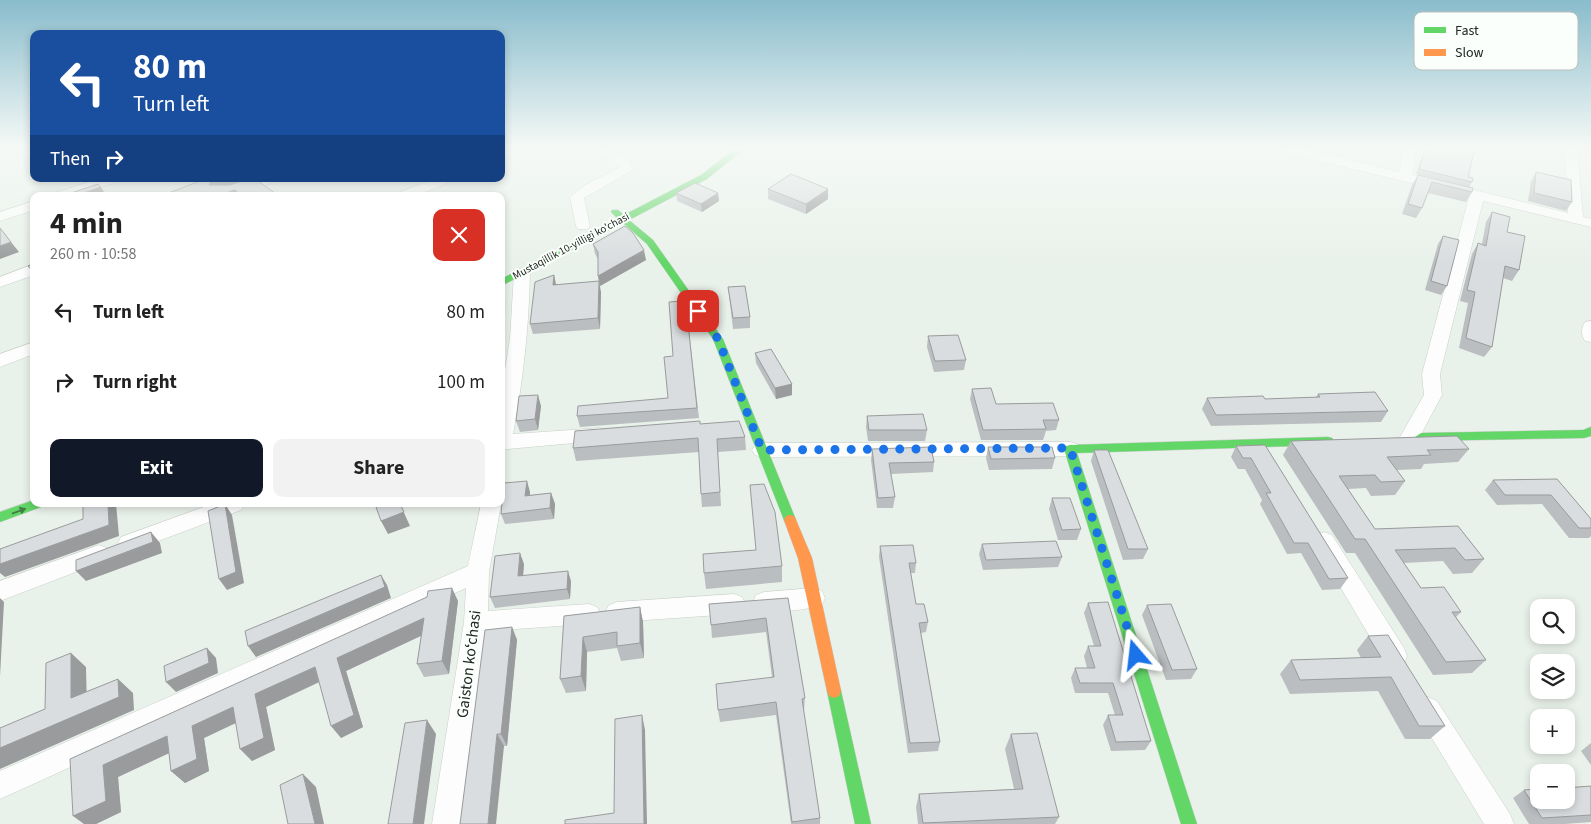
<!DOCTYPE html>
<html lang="en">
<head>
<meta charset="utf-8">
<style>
	body { margin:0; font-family:"Source Sans 3",sans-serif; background:#f2f2f2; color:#222; height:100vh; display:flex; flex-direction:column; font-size:19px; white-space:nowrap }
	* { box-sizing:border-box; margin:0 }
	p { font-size:16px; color:#767676 }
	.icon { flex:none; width:28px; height:28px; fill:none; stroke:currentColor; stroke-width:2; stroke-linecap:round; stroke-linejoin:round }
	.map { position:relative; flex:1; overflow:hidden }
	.drawer { position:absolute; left:30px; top:192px; width:475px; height:315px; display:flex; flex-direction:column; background:#fff; border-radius:10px; box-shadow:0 2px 8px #0003 }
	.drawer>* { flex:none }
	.guide { position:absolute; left:30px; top:30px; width:475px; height:152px; border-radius:10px; box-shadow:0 2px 8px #0003; background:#1a4fa0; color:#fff; overflow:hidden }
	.fabs { position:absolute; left:1530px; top:599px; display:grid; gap:10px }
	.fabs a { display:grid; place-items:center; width:45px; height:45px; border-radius:10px; background:#fff; box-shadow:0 2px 8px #0003; font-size:25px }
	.pin { position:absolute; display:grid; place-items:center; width:42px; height:42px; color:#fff; margin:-21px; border-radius:10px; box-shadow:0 2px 8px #0006 }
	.me { position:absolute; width:55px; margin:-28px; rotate:343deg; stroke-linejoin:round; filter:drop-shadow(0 0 4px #0008) }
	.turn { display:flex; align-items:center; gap:18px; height:105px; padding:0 20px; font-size:22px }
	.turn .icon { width:65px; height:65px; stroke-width:2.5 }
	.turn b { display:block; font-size:35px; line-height:42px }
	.then { display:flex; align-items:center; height:48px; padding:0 20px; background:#0003; gap:10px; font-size:19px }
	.round { display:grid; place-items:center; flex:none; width:52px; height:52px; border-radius:10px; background:#f2f2f2 }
	.headline { display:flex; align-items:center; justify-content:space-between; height:85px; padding:0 20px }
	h1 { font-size:30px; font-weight:700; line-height:38px }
	.action { display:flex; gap:10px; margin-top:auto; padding:10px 20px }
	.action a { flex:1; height:58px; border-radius:10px; background:#111827; color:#fff; font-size:20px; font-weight:700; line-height:58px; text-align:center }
	.action a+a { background:#f2f2f2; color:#222 }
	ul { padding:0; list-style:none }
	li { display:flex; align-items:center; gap:15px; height:70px; padding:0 20px }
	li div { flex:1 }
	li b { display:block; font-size:19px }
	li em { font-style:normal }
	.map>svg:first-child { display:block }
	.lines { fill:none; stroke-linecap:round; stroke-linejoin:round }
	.street-casing { stroke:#c9cfc9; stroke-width:1 }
	.fast-casing { stroke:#c9cfc9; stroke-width:1 }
	.slow-casing { stroke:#c9cfc9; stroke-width:1 }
	.street { fill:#fcfdfc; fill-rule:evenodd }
	.fast { fill:#63d668; fill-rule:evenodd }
	.slow { fill:#ff974d; fill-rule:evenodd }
	.wall { fill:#bbbec0 }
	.shaded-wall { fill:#999b9c }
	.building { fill:#dadddf; stroke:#999b9c }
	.oneway { fill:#427e45 }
	.route { stroke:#1a73e8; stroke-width:9; stroke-dasharray:0 16.2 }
	.labels { text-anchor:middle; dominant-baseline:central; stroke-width:4; stroke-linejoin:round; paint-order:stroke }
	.far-street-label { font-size:11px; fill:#212722; stroke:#fbfffc }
	.near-street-label { font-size:16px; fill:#212722; stroke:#fbfffc }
	.key { fill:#fbfffc; stroke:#babebb; stroke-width:1 }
	.key-label { font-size:14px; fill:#212722 }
</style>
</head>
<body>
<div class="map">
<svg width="1591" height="824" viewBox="0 0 1591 824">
	<rect width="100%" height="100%" fill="#e9f2ea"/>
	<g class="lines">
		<defs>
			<g id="street">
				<polygon points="24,147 34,147 34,158 24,158 22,155"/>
				<polygon points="507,147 525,147 501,159 501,150"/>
				<path d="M592,147C608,147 627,153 633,170L584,198L590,226L588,229H578L576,226L570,197L585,185L619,168L618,165Z"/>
				<polygon points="1274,147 1298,147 1399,172 1404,147 1417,147 1412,175 1568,213 1565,147 1577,147 1583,217 1591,219 1591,227 1483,201 1440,374 1442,395 1417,442 1410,444 1403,442 1400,437 1424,395 1422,374 1469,197 1275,150"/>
				<polygon points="98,179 118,179 116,182 73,196 53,196 55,193"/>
				<polygon points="257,179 276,179 274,182 236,196 217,196 219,193"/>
				<polygon points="434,179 452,179 450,182 415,196 396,196 398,193"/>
				<polygon points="34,201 34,210 0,221 0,212"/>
				<polygon points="34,264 34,275 0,287 0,277"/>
				<path d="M522,268L528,270L530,273C529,327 523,381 513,434L600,428L607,430L610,435L607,440L508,449L501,451V395L510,338L514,273L516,270Z"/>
				<path d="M1591,321V342L1585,341C1581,335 1581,328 1585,322Z"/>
				<polygon points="34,342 34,354 0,367 0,354"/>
				<polygon points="1070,442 1077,444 1080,449 1077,454 1070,456 762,457 755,455 752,450 755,445 762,443"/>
				<polygon points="212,504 244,504 241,510 129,552 121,549 118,543 121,537"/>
				<polygon points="481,504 501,504 489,572 488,611 589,604 597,607 601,614 597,621 589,624 486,631 460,824 432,824 464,622 466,588 0,799 0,771 468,566"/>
				<polygon points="1324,532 1332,535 1404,648 1407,656 1404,664 1395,667 1386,664 1313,541 1316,535"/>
				<polygon points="99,545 107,548 110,554 107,560 0,601 0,581"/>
				<path d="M814,588L822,591L825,598L822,605C807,610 771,614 756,609L753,602L756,595L764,592Z"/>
				<polygon points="734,594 742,597 746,604 742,611 734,614 617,622 609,619 605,612 609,605 617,602"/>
				<polygon points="1428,697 1437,701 1510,814 1514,824 1484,824 1419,717 1415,709 1419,701"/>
			</g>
			<g id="fast">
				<polygon points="737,147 747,147 707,179 629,220 653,240 723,339 796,520 794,524 790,525 786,524 784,520 713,339 647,244 623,223 501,286 501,279 618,219 611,212 612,210 618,210 624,215 701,175"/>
				<polygon points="1591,427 1591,436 1584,438 1421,441 1415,437 1421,433 1583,430"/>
				<polygon points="1328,437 1332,438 1334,441 1332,444 1328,445 1077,453 1197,824 1181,824 1064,449 1066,446 1070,445"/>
				<polygon points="34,500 34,504 43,504 41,507 0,522 0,512"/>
				<polygon points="834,684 839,686 841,691 871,824 855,824 827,691 829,686"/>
			</g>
			<polygon id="slow" points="790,515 794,516 796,520 812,558 841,691 839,696 834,698 829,696 827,691 798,558 784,520 786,516"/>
		</defs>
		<use href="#street" class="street-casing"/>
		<use href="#fast" class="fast-casing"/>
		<use href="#slow" class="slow-casing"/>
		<use href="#street" class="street"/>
		<use href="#fast" class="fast"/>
		<use href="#slow" class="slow"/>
	</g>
	<g class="wall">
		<polygon points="1425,148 1475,148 1468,177 1472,182 1469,187 1416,174"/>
		<polygon points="1536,172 1572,202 1566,211 1528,201 1531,181"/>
		<polygon points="1418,175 1472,192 1466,202 1428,193 1422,208 1416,218 1402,214 1412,185"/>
		<polygon points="241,181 279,196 161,196"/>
		<polygon points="768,189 828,199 806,214 768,199"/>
		<polygon points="676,193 718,193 719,201 702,212 677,201"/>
		<polygon points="1492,212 1507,232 1519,270 1512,281 1503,278 1492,347 1484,357 1459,348 1468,303 1460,301 1472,254 1478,243 1482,244 1486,222"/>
		<polygon points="1443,236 1447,286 1441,295 1425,290 1438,244"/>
		<polygon points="593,244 646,260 600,286 598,276 598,259 595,254"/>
		<polygon points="554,275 556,284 601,292 600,329 533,334 530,324"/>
		<polygon points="728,287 750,317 750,328 733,329"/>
		<polygon points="686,305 699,418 580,427 577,416 668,398 673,356"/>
		<polygon points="928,336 966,360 964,370 934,372 927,347"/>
		<polygon points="755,353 792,384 792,395 776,399 756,363"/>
		<polygon points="972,389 996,404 1059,420 1056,430 1046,431 1043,440 981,440 970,399"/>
		<polygon points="1318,394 1388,411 1381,422 1211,426 1202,409 1207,398 1265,399 1316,397"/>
		<polygon points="541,406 538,430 520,432 516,421"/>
		<polygon points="867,416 927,430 925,441 868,441 866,427"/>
		<polygon points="700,424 745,437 746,450 718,452 721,506 702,507 701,494 699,452 576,461 573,448"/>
		<polygon points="1291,441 1469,449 1458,462 1424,464 1421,469 1397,470 1405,481 1395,495 1371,496 1366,488 1348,489 1375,529 1458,526 1484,559 1472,573 1453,574 1443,561 1404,563 1421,588 1461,612 1456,617 1486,660 1472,673 1433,675 1355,553 1346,553 1283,455"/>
		<polygon points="1265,445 1348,578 1340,589 1322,590 1301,553 1287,554 1260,504 1262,500 1245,469 1238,469 1231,457 1236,446"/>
		<polygon points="988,447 1055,458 1052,469 989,470 986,458"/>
		<polygon points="872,449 934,462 933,472 891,474 895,497 893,508 877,508 871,460"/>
		<polygon points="1094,450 1148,549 1143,559 1123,560 1091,461"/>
		<polygon points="1557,479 1591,519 1591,536 1589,538 1569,538 1542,504 1497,505 1485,490 1493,480"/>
		<polygon points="750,485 782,566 782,582 706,589 704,573 756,550"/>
		<polygon points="530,492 530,495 551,493 555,504 554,519 505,524 501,514"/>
		<polygon points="1052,498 1081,529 1077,540 1058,540 1049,509"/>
		<polygon points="982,544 1062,557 1058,567 983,570 979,554"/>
		<polygon points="880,546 916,563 915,573 911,573 916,604 928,622 926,632 921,633 940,742 938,751 908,753 879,557"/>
		<polygon points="524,564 523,576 571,581 570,599 495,608 490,597"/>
		<polygon points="788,598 805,698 804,711 803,711 820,818 820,824 791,824 776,715 720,722 718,710 772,677 766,632 712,638 711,625"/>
		<polygon points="458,601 449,674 424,677 417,664 421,636 346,671 363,727 341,738 320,682 266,707 275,750 252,761 236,723 204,738 209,771 185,783 171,771 169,753 118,777 121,812 96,824 84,824 70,759"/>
		<polygon points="1088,603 1151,741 1145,750 1111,751 1103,725 1108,715 1115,715 1108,693 1075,693 1071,678 1075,668 1087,668 1084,656 1088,646 1094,646 1084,613"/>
		<polygon points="1147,605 1197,669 1191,679 1166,680 1142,615"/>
		<polygon points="640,607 643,622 644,658 621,661 617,648 587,652 586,691 566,693 560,679 564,616"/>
		<polygon points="512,627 517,640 507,746 504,746 460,824"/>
		<polygon points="1368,636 1445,726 1430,739 1405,739 1378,691 1290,694 1280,674 1291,660 1361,658 1357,650"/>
		<polygon points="1011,734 1059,817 1055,824 918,824 916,807 919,794 1014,789 1005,749"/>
		<polygon points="1591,743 1591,765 1581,751"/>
		<polygon points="1591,786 1591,822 1565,824 1529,824 1513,798 1524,790"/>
	</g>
	<g class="shaded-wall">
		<polygon points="212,179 239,179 241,182 216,196 209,185"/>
		<polygon points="101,187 104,192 92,196 75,196"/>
		<polygon points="828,189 828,199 806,214 806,204"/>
		<polygon points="235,190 238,196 217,196"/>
		<polygon points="718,193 719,201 702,212 701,204"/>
		<polygon points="11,242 19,252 0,259 0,246"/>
		<polygon points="644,250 646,260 600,286 598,276"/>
		<polygon points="554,275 556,285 553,285"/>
		<polygon points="599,281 601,292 600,329 598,318"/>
		<polygon points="792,384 792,395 776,399 775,388"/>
		<polygon points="538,395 541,406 538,430 535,419"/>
		<polygon points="527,481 530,492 529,506 525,496"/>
		<polygon points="551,493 555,504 554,519 550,508"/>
		<polygon points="108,504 116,504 119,536 5,577 0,573 0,564 109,525"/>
		<polygon points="225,504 232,515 244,583 227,590 219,579"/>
		<polygon points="400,504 410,526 388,534 381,521"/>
		<polygon points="151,532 160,543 162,553 86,581 76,571"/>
		<polygon points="520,553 524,564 522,587 518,576"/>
		<polygon points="568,571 571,581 570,599 567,589"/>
		<polygon points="381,575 387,585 391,598 256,657 248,646"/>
		<polygon points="452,588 458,601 449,674 442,661"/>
		<polygon points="0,598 4,602 0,676"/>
		<polygon points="640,607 643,622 644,658 640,643"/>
		<polygon points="424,618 431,631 346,671 363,727 341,738 331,726 337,658"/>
		<polygon points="512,627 517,640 507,746 501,734"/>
		<polygon points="583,637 587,652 586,691 581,676"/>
		<polygon points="207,648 216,658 218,673 176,692 166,682"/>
		<polygon points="71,653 86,667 87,710 118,679 133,693 134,710 0,769 0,748 71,698"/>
		<polygon points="315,667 325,679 266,707 275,750 252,761 240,749 255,694"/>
		<polygon points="233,707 244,719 204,738 209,771 185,783 171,771 192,726"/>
		<polygon points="642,715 645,730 647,824 644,824"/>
		<polygon points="427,720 436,734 424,824 413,824"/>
		<polygon points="497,734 504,746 496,824 488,824"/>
		<polygon points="167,736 180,748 118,777 121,812 96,824 84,824 73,816 103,765"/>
		<polygon points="303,774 316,787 324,824 315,824"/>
	</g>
	<g class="building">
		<polygon points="1426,148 1475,148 1468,177 1473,178 1472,182 1419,169"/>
		<polygon points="1536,172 1571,180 1572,202 1534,193"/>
		<polygon points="791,174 828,189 806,204 768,189"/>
		<polygon points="1418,175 1473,188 1472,192 1432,182 1422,208 1408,204"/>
		<polygon points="205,179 212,179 209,185 230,185 248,179 255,179 279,196 242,196 235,190 217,196 161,196"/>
		<polygon points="695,183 718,193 701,204 676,193"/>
		<polygon points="98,184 101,187 75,196 71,193"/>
		<polygon points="1492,212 1510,217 1507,232 1525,236 1519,270 1505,266 1492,347 1466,338 1475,292 1467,290 1478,243 1486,246"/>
		<polygon points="625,226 633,233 644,250 598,276 598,252 593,244"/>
		<polygon points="0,228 11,242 0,246"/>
		<polygon points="1443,236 1459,240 1447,286 1431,281"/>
		<polygon points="34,263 34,273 28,266"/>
		<polygon points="554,275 553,285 599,281 598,318 530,324 535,282"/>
		<polygon points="745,286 750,317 733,318 728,287"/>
		<polygon points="683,301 686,305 697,408 577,416 578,406 668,398 664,357 673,356 669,302"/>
		<polygon points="958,335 966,360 935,361 928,336"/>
		<polygon points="771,349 792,384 775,388 755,353"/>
		<polygon points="991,388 996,404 1053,403 1059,420 1043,420 1046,429 983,430 972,389"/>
		<polygon points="1375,392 1388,411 1216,415 1207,398 1263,396 1265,399 1320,397 1318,394"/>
		<polygon points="538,395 535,419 516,421 519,396"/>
		<polygon points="923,414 927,430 869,430 867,416"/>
		<polygon points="700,421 700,424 739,421 745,437 717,439 720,492 701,494 698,438 573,448 575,431"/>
		<polygon points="1457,436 1469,449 1427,450 1431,455 1387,457 1405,481 1381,482 1375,475 1339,476 1375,529 1458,526 1484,559 1465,560 1455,548 1395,550 1421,588 1444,587 1461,612 1452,612 1486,660 1446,662 1365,539 1355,539 1291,441"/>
		<polygon points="1265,445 1348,578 1329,579 1308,543 1294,543 1266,493 1271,493 1251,458 1243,458 1236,446"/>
		<polygon points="931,447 934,462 889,463 895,497 878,498 872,449"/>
		<polygon points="988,447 1052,447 1055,458 991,459"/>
		<polygon points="1094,450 1108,450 1148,549 1128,549"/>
		<polygon points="1557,479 1591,519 1591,528 1579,528 1551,495 1505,495 1493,480"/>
		<polygon points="527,481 525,496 551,493 550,508 501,514 504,483"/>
		<polygon points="764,484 775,512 782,566 704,573 703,554 756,550 750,485"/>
		<polygon points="1052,498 1070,498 1081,529 1062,530"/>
		<polygon points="83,504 108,504 109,525 0,564 0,549 83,519"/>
		<polygon points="225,504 236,572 219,579 208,511"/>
		<polygon points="375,504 400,504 404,512 381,521"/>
		<polygon points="151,532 153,542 76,571 76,560"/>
		<polygon points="1056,541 1062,557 986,560 982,544"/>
		<polygon points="913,545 916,563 909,563 916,604 924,604 928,622 919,623 940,742 910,743 880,546"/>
		<polygon points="520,553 518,576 568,571 567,589 490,597 495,556"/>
		<polygon points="381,575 385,587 248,646 245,631"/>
		<polygon points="452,588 442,661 417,664 424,618 337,658 354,715 331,726 315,667 255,694 264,738 240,749 233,707 192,726 197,759 171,771 167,736 103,765 106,801 73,816 70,759 427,597 428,591"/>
		<polygon points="788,598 805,698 802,699 820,818 792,822 776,702 718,710 716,684 774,677 766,618 711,625 709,604"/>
		<polygon points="1108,602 1151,741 1116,742 1108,715 1123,715 1113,683 1080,683 1075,668 1095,668 1088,646 1101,646 1088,603"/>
		<polygon points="1171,604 1197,669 1172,670 1147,605"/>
		<polygon points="640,607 640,643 617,646 617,632 583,637 581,676 560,679 564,616"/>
		<polygon points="512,627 501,734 497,734 488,824 460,824 485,630"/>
		<polygon points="1388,635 1445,726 1419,726 1391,677 1300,680 1291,660 1381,657 1368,636"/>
		<polygon points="207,648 209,663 166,682 164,666"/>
		<polygon points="71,653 71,698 118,679 119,697 0,748 0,728 45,709 46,663"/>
		<polygon points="642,715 644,824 565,824 565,820 614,813 615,719"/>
		<polygon points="427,720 413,824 388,824 405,723"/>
		<polygon points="1037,733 1059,817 923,823 919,794 1023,789 1011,734"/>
		<polygon points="303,774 315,824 288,824 280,785"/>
		<polygon points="1591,786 1591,815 1542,818 1524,790 1539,789 1539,800 1566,800 1566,788"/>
	</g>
	<defs><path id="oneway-solid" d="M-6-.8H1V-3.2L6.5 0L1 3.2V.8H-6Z" transform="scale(1.25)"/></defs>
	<use class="oneway" href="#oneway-solid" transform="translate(19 511) rotate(-20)"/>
	<linearGradient id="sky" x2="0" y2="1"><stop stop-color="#89bccc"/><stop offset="0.56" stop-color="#f5f9f6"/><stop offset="1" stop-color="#f5f9f6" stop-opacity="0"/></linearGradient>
	<rect width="1591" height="263" fill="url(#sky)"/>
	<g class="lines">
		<polyline class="route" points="698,311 718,339 762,450 1070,448 1136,655"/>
	</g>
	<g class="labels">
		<g class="far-street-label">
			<text transform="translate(571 246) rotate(-28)">Mustaqillik 10-yilligi ko'chasi</text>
		</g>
		<g class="near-street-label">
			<text transform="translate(469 664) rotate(-83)">Gaiston koʻchasi</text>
		</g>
	</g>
	<rect x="1414" y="12" width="164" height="58" rx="8" class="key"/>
	<rect x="1424" y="27" width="22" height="6" fill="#63d668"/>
	<rect x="1424" y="49" width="22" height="7" fill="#ff974d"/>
	<g class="key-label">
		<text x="1455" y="35">Fast</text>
		<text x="1455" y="57">Slow</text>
	</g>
</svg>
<div class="fabs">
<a><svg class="icon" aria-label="search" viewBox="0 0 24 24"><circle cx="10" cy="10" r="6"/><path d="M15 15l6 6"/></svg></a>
<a><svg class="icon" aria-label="layers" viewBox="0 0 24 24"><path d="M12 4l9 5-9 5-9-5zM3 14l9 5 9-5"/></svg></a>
<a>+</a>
<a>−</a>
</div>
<div class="pin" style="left:698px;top:311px;background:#d93025"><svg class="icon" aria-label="arrive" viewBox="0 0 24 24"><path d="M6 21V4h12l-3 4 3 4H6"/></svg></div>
<svg class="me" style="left:1136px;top:655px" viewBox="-20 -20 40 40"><path d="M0-17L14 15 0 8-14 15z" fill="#1a73e8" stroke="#fff" stroke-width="4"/></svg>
<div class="guide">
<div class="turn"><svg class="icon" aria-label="left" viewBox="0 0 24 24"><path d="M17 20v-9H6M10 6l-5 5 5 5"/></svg><div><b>80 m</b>Turn left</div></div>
<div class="then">Then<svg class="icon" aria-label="right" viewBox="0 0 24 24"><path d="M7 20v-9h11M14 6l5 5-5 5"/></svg></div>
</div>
<section class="drawer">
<div class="headline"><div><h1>4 min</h1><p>260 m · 10:58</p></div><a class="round" style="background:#d93025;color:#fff"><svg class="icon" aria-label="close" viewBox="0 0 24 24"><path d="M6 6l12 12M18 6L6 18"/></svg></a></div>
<ul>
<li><svg class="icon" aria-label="left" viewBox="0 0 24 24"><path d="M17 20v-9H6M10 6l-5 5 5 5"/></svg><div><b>Turn left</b></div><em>80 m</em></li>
<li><svg class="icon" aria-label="right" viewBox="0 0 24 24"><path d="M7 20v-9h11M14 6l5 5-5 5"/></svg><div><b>Turn right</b></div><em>100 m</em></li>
</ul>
<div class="action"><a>Exit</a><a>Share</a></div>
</section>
</div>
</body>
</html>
